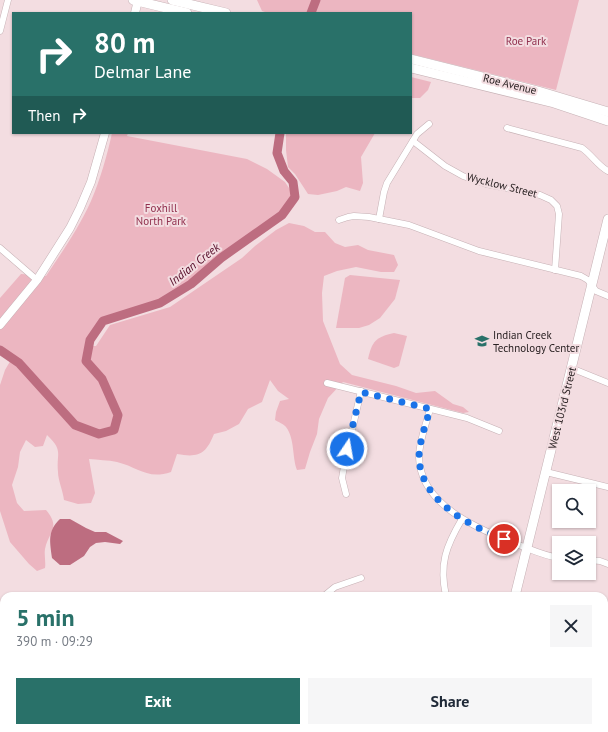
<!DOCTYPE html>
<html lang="en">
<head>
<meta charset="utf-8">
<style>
	body { margin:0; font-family:"PT Sans",sans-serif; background:#f6f6f7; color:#1f2937; height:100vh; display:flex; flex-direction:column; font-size:15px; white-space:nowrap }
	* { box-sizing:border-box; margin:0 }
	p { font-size:13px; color:#747a83 }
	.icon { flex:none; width:22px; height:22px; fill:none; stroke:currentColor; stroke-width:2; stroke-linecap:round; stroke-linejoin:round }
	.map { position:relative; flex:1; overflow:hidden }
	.side { position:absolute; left:0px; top:592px; width:608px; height:140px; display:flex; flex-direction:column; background:#fff; border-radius:12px 12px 0 0; box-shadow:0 1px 3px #0004 }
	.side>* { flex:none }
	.hud { position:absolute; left:12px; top:12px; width:400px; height:122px; border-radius:0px; box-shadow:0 1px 3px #0004; background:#297169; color:#fff; overflow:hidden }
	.controls { position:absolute; left:552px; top:484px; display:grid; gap:8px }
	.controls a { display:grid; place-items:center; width:44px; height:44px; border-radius:0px; background:#fff; box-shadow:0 1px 3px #0004; font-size:20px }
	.pin { position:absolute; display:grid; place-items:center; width:34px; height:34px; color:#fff; margin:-17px; border:2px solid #fff; border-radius:50%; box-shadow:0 1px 4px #0007 }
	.me { position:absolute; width:44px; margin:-22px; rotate:12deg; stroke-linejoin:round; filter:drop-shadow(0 0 3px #0008) }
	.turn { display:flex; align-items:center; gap:14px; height:84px; padding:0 16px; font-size:18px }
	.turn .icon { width:52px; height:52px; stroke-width:2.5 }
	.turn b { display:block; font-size:28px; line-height:34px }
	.then { display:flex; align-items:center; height:38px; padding:0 16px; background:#0003; gap:8px; font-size:15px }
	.round { display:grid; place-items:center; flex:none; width:42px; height:42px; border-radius:0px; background:#f6f6f7 }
	.headline { display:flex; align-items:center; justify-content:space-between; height:68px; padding:0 16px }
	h1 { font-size:24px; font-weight:800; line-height:30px; color:#297169 }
	.primary-button { display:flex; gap:8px; margin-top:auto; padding:8px 16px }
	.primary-button a { flex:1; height:46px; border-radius:0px; background:#297169; color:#fff; font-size:16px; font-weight:800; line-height:46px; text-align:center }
	.primary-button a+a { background:#f6f6f7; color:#1f2937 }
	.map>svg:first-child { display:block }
	.green { fill:#ecb6c1 }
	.water { fill:#bd6d80 }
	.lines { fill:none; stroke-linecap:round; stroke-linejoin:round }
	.river { stroke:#bd6d80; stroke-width:9 }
	.minor-casing { stroke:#c6b1b5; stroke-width:7 }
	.tertiary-casing { stroke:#c6b1b5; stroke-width:9 }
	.secondary-casing { stroke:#c6b1b5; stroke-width:10 }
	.minor { stroke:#fff; stroke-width:6 }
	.tertiary { stroke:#fff; stroke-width:8 }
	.secondary { stroke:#fff; stroke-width:9 }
	.route { stroke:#1a73e8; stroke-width:7; stroke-dasharray:0 12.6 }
	.labels { text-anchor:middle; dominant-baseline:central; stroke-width:4; stroke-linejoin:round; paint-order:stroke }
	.park-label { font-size:11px; fill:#91304e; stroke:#f3dde1 }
	.street-label { font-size:11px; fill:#2a2223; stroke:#f3dde1 }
	.poi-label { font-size:11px; fill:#2a2223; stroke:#f3dde1; text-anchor:start }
	.water-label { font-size:12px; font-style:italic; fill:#520724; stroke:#f3dde1 }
</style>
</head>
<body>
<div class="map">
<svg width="608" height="732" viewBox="0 0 608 732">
	<rect width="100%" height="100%" fill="#f3dde1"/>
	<g class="green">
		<polygon points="257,0 579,0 556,90 411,54 411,13 268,13 262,11"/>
		<polygon points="411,77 431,82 428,90 420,98 411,98"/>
		<path d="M112,133H128L127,136L247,159L267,169L285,182L295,197L282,215L221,258L191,284L160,303L103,321L90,340L89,346H96L110,325L170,307L242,258L255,246L276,230L289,223L304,226L315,232H325L335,243L345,247L358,245L368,250L394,255L398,265L394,272H381L356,267L337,271L324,276L322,293L323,321L340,364L352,375L396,386L416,393L435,391L453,404L463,407L469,412L463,413L343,382L328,398L319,419L317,434L310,452L305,469L297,470C292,457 295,439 286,427C284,424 278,422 275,420L276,412L280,401L289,399L278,391L270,380L262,402L248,409L239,424L226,431L214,434C206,454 199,458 177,454L171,472C147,480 138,467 117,462C108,460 98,460 89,459L95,493L91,503L78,504L64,500C63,491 58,480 58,472C56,453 64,451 47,435L43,446L35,447L26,440L20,452L18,467L12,485L17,503L24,511L46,510C61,528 49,531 45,549C44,555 46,562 45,568L37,571L29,564L10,542L0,511V385L5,370L12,358L0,350V298L21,274L46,276C62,252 79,228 91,201C100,180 107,156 112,133Z"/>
		<polygon points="286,133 375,133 361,157 363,183 360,191 346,187 337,191 318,195 308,194 295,174 288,167 286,150"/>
		<polygon points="350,275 400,280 395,299 380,318 369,325 359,328 336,328 345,278"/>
		<path d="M394,333L407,336L399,366L394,368L368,359C372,341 376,337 394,333Z"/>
	</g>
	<path class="water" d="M60,519H70L86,528L95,532H106L123,541L120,544L105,542L96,543L90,547L84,556L70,565H60L52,558C50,542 47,531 60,519Z"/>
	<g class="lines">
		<g class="river">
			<polyline points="311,13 316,0"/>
			<polyline points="0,350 19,363 75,425 99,434 114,430 118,415 102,379 86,361 90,340 103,321 160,303 191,284 221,258 282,215 295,197 293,182 284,171 277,153 280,133"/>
		</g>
		<defs>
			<g id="minor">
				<polyline points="0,31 8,0"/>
				<path d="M507,128L582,148C592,155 598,166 608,171"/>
				<polyline points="413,141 445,166 463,176 486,184 540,195 551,200 557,206 559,214 555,270"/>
				<polyline points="379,219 384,192 387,183 417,134 429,124"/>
				<polyline points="339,220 348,217 354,216 369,217 409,225 479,251 581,276 588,280 596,291 608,296"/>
				<polyline points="0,248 37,280"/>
				<polyline points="571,368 608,383"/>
				<polyline points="327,383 467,418 499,431"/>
				<path d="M430,409C426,425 419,441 419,457C420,505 478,529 516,544C530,549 544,556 559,558"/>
				<polyline points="546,472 608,487"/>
				<polyline points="346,494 342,478 345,461 361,391"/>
				<polyline points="589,560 600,561 608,564"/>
				<polyline points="324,596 335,587 361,578"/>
				<path d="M446,596C439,564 446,546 462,519"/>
				<polyline points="0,707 4,708"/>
				<polyline points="88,728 96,732"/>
				<polyline points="276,732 278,728"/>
			</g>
			<g id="tertiary">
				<polyline points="135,13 138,0"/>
				<polyline points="0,325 37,280 70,228 80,208 91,182 105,133"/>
			</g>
			<g id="secondary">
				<polyline points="133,0 187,13"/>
				<polyline points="172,0 226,13"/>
				<polyline points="411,59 538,91 608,112"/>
				<polyline points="411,68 554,103 608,121"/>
				<polyline points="515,596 608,219"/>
				<polyline points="0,621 4,622"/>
				<polyline points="424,728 439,732"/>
				<polyline points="482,732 483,728"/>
			</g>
		</defs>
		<use href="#minor" class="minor-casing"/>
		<use href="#tertiary" class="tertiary-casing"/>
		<use href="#secondary" class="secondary-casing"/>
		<use href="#minor" class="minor"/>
		<use href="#tertiary" class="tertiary"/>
		<use href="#secondary" class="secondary"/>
	</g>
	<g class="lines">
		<path class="route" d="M347,449L361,392L430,409C426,424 419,442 419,458C421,501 468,525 504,539"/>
	</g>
	<defs>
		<symbol id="school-bare" viewBox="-9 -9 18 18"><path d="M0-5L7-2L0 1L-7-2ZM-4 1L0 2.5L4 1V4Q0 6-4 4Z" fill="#297169" stroke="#f3dde1" stroke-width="2.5" paint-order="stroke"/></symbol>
	</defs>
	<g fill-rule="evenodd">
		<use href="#school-bare" x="472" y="331" width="20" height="20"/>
	</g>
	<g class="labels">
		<g class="park-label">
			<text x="526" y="41">Roe Park</text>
			<text x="161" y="208">Foxhill<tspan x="161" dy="13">North Park</tspan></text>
		</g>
		<g class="street-label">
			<text transform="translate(510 84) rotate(14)">Roe Avenue</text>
			<text transform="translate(502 185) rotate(14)">Wycklow Street</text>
			<text transform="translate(562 408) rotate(-76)">West 103rd Street</text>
		</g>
		<g class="poi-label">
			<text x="493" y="335">Indian Creek<tspan x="493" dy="13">Technology Center</tspan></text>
		</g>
		<g class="water-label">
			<text transform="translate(194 264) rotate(-38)">Indian Creek</text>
		</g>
	</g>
</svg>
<div class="controls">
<a><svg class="icon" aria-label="search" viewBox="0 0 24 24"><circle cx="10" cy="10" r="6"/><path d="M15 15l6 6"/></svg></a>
<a><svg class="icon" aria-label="layers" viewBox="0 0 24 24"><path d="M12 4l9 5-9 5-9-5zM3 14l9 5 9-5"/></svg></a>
</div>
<div class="pin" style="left:504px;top:539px;background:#d93025"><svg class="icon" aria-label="arrive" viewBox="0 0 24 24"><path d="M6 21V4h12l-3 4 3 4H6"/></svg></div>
<svg class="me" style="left:347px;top:449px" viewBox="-20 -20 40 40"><circle r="17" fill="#1a73e8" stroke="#fff" stroke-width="3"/><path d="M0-11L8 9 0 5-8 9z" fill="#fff"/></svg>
<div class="hud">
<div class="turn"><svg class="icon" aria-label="right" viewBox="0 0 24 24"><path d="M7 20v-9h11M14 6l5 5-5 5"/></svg><div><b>80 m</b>Delmar Lane</div></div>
<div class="then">Then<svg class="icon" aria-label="right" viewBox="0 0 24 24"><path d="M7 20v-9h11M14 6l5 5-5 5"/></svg></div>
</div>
<section class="side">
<div class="headline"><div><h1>5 min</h1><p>390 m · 09:29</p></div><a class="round"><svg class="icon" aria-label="close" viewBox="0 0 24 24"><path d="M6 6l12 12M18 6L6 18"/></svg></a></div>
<div class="primary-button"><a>Exit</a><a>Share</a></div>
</section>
</div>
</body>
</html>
